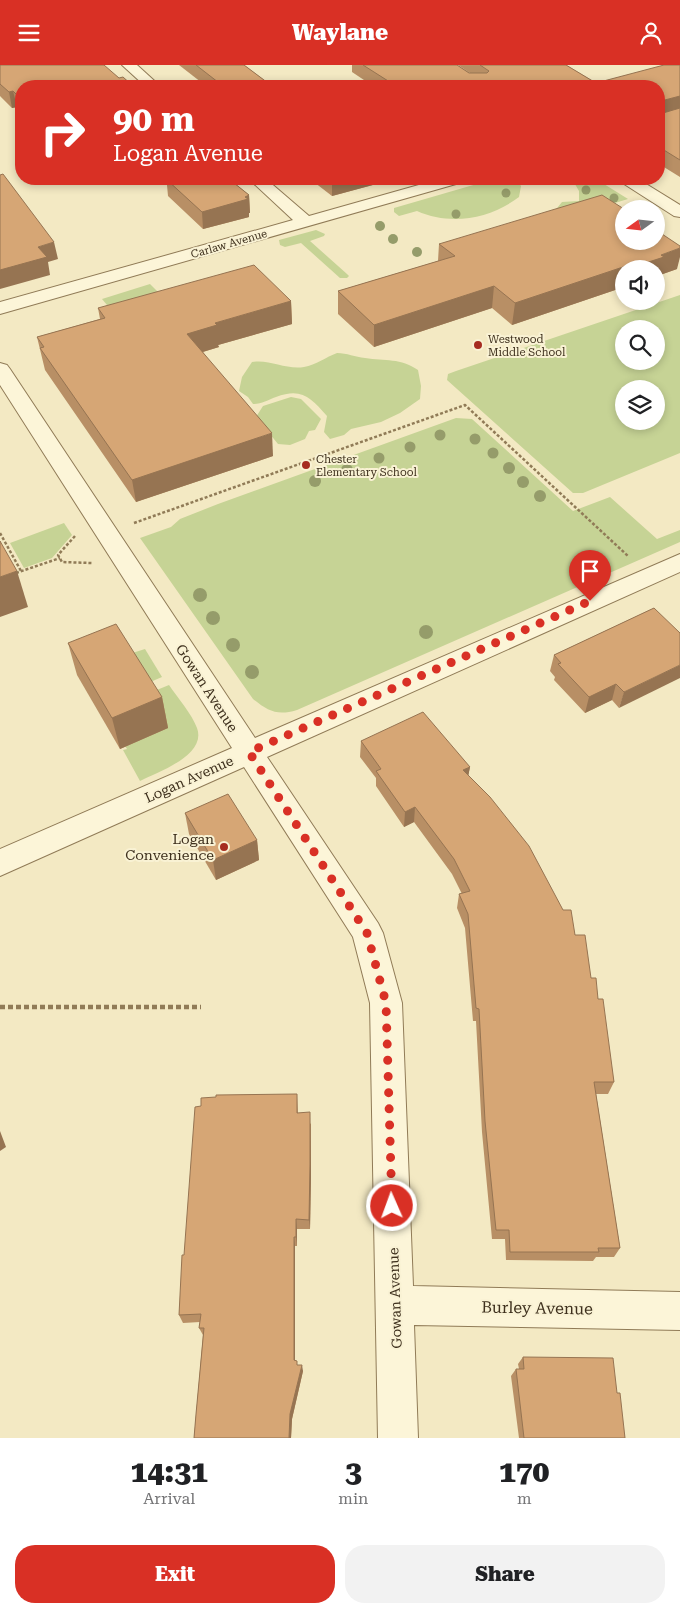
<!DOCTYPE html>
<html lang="en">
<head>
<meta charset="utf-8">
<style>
	body { margin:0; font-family:"Roboto Serif",serif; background:#f2f2f2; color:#202124; height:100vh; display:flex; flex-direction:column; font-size:19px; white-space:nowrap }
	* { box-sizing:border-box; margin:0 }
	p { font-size:16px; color:#757577 }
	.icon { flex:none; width:28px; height:28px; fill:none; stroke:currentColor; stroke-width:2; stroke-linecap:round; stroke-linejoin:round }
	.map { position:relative; height:1373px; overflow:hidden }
	.side { display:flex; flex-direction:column; background:#fff; flex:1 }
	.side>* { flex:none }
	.guide { position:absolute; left:15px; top:15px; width:650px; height:105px; border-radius:20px; box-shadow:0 2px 8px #0003; background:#d93025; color:#fff; overflow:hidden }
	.needle { width:32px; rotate:255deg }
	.controls { position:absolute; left:615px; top:135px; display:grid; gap:10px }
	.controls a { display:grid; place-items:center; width:50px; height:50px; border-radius:50%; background:#fff; box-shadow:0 2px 8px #0003; font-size:25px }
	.pin { position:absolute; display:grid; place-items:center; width:42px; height:42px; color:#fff; margin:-51px -21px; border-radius:50% 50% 50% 0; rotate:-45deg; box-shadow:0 0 5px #0007 }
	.pin .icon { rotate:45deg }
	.me { position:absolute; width:55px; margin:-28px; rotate:358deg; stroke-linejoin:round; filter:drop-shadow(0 0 4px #0008) }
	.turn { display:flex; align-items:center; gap:18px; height:105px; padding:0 15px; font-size:22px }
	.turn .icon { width:65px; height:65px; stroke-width:2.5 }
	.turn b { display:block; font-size:35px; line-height:42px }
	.eta { display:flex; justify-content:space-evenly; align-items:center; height:85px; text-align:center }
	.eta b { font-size:30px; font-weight:800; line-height:35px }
	.action { display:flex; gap:10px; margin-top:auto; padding:10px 15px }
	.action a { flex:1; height:58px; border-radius:20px; background:#d93025; color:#fff; font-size:20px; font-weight:800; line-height:58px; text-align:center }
	.action a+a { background:#f2f2f2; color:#202124 }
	header { display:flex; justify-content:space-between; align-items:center; height:65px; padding:0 15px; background:#d93025; color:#fff; font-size:22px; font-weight:800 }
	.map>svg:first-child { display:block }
	.green { fill:#c6d395; fill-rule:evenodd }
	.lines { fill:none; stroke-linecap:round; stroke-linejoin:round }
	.minor-casing { stroke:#907b57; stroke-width:2 }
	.path-far2 { stroke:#907b57; stroke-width:2.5; stroke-dasharray:3 2; stroke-linecap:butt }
	.path-far1 { stroke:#907b57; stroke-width:3; stroke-dasharray:4 2.5; stroke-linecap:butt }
	.path { stroke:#907b57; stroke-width:4.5; stroke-dasharray:5 3; stroke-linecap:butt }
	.minor { fill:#fcf5d8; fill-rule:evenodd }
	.tree { fill:#959c6a }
	.wall { fill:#b88f65 }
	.shaded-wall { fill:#967452 }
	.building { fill:#d6a675; stroke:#967452 }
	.route { stroke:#d93025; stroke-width:9; stroke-dasharray:0 16.2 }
	.poi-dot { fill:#a62c20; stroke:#f9f2d4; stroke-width:2 }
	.labels { text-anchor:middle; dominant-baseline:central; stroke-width:4; stroke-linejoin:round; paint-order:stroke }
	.far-street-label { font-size:11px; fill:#3e301d; stroke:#f9f2d4 }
	.far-poi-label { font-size:11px; fill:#3e301d; stroke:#f9f2d4; text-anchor:start }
	.street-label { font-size:14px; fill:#3e301d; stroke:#f9f2d4 }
	.poi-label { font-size:14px; fill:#3e301d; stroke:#f9f2d4; text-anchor:end }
	.near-street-label { font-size:16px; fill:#3e301d; stroke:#f9f2d4 }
</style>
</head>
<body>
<header><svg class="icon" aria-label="menu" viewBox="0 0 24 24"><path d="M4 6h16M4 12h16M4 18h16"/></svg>Waylane<svg class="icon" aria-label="person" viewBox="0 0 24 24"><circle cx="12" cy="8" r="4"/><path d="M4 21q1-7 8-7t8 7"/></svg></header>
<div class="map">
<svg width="680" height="1373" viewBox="0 0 680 1373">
	<rect width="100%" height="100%" fill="#f3e9c3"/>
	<g class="green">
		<path d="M494,114H531L518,117L521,121L519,132C490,154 451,161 417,146L399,151L394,147V143Z"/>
		<polygon points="572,114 596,114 628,134 569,152 553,148 562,137 579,136 579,126"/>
		<polygon points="316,165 325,169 324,171 310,176 347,209 349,211 347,213 340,213 301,178 285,182 280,180 279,175"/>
		<polygon points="150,219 170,239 118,253 102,234"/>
		<path d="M680,230V388L583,428H573L447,315L448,309L456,306ZM624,264H656V296H624ZM624,324H656V356H624Z"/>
		<path d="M337,288C347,288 355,292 365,293C385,296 401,293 418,305L421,321L420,334L400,348L381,357L351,364L344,370L330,374L324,367L327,351C311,333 302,322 276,332C268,335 261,339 253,339L248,332L239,326L242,312L252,297C270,294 286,305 304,302C316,300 326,292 337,288Z"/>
		<polygon points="291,332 301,334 321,354 315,365 309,366 305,374 290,380 278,379 256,352 263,341"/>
		<path d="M456,353L472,354L573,446L610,432L657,474L680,465V477L297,645C277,651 268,646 253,634L140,473L171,462L180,454L218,439Z"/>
		<polygon points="64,458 72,470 52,493 24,503 10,478"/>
		<polygon points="145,584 162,612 141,621 123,591"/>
		<path d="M169,620C177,632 192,649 197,663C207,690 158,707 140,716L123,685L127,684L125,681L147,629Z"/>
	</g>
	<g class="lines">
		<defs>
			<g id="minor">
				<polygon points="122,0 137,0 160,21 145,21"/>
				<polygon points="249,114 266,114 309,151 440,114 465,114 463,117 0,249 0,237 293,155"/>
				<polygon points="619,114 638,114 680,140 680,152 674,151 621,117"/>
				<polygon points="0,298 7,300 10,304 255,673 680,489 680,507 267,692 378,858 383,868 402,938 413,1221 680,1227 680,1265 414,1260 418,1373 378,1373 370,938 353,872 244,702 0,811 0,784 232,683 0,320"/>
			</g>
		</defs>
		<use href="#minor" class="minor-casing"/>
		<g class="path-far2">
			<polyline points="134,458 465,340 628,491"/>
			<polyline points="0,468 21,506"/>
			<polyline points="75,471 58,490 62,497 92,498"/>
			<polyline points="16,508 60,493"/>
		</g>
		<polyline class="path-far1" points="13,509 19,507"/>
		<polyline class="path" points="0,942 201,942"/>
		<use href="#minor" class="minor"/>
	</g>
	<g class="tree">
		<circle cx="586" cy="125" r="4.5"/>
		<circle cx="506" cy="128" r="4.5"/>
		<circle cx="614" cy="133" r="4.5"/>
		<circle cx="456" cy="149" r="4.5"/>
		<circle cx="380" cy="161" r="5"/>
		<circle cx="393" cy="174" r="5"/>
		<circle cx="417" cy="187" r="5"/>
		<circle cx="440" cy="370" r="5.5"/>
		<circle cx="475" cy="374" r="5.5"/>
		<circle cx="410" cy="382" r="5.5"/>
		<circle cx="493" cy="388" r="5.5"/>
		<circle cx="379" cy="393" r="5.5"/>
		<circle cx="509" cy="403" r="6"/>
		<circle cx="347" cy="405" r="6"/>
		<circle cx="315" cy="416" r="6"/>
		<circle cx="523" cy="417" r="6"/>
		<circle cx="540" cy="431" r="6"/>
		<circle cx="200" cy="530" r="7"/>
		<circle cx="213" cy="553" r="7"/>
		<circle cx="426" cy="567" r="7"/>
		<circle cx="233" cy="580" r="7"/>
		<circle cx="252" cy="607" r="7"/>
	</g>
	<g class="wall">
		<polygon points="0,0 119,13 133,21 21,21 21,47 17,42 12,43 0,31"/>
		<polygon points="179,0 244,0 272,21 206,21"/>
		<polygon points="352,0 457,0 470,8 458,0 566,0 596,18 680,0 680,112 659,99 659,21 373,21 352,7"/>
		<polygon points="161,114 229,114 249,130 250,148 249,148 249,152 203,164 168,131 167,120"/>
		<polygon points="310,114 395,114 332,131"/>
		<polygon points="439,179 677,204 660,210 659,214 656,215 656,204 624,204 624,224 621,223 512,260 492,243 374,282 338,249 338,226 438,196"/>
		<polygon points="291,236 292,259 218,280 219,282 203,287 273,391 136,437 45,305 37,272 100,254 98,243"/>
		<polygon points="654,543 619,643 612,635 585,648 554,615 555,612 550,606 554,590"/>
		<polygon points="68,578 162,632 168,663 120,684 77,610"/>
		<polygon points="361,676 470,702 468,711 575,870 598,934 614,1017 608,1029 596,1029 620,1183 614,1192 596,1192 593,1196 506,1195 505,1174 492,1174 482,1067 476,956 473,956 465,863 457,843 459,829 462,829 452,809 414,757 404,762 376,721 376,713 360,692"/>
		<polygon points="185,748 257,775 259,795 216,815 189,769"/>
		<polygon points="297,1029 298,1048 311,1059 311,1111 310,1164 297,1164 297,1181 295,1181 295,1295 297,1300 303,1306 292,1354 291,1373 194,1373 203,1270 199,1263 200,1257 183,1258 179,1250 184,1190"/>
		<polygon points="523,1292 617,1328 625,1373 519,1373 511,1311 516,1304 519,1304 518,1299"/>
	</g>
	<g class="shaded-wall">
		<polygon points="13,26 17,42 12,43 9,27"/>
		<polygon points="680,31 680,45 659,51 661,36"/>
		<polygon points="339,114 395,114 332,131 332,116"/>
		<polygon points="249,130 250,148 249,148 249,152 203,164 202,147"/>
		<polygon points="54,177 58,194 48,197 50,210 0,224 0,205 38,182"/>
		<polygon points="680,183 680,192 677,204 660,210 659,214 656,215 656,204 630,204 661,190"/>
		<polygon points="626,201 625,204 624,204 624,212 621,223 512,260 515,238"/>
		<polygon points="494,221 492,243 374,282 374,260"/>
		<polygon points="291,236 292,259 218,280 219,282 189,291 187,269 215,258"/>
		<polygon points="272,368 273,391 136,437 132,415"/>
		<polygon points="17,506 28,542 0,552 0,512"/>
		<polygon points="680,600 680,613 619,643 624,627"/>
		<polygon points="616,619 612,635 585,648 589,632"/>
		<polygon points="162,632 168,663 120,684 112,653"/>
		<polygon points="470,702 467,717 463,705"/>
		<polygon points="415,742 414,757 404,762 405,747"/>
		<polygon points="257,775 259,795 216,815 213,795"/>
		<polygon points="310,1047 311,1111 310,1164 309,1155"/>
		<polygon points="0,1066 6,1082 0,1086"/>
		<polygon points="296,1154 297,1164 297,1181 296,1172"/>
		<polygon points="294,1172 295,1181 295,1302 294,1295"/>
		<polygon points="302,1300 303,1306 292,1354 291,1373 289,1373 290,1349"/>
	</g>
	<g class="building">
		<polygon points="0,0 104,0 119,13 123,12 133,21 21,21 21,34 13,26 9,27 0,19"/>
		<polygon points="196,0 244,0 272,21 223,21"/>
		<polygon points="363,0 457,0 469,8 487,8 489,6 480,0 566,0 596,18 664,0 680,0 680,31 661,36 660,46 663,48 680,43 680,95 659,82 659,21 396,21"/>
		<polygon points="3,109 54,177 38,182 47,192 0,205 0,110"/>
		<polygon points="166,114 229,114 249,130 245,132 248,134 202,147"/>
		<polygon points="329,114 339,114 332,116"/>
		<polygon points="602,130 624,144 624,176 656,176 656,165 680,181 680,183 661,190 664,192 630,203 626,201 515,238 494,221 374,260 338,226 455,191 439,179"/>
		<polygon points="254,200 291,236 215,258 217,260 187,269 272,368 132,415 40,283 44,282 37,272 105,253 98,243"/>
		<polygon points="0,476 17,506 0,512"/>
		<polygon points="654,543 680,568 680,600 624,627 616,619 589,632 558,599 561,598 554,590"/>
		<polygon points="116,559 162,632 112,653 68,578"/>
		<polygon points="423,647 470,702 463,705 490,732 529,781 563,845 571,845 575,870 585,870 591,913 596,913 598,934 603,934 614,1017 594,1017 620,1183 598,1183 599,1187 510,1187 509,1165 496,1165 485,1056 479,944 476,943 468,849 459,829 470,826 454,794 415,742 405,747 376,706 381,704 361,676"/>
		<polygon points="228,729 257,775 213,795 185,748"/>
		<polygon points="297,1029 297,1048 310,1047 310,1100 309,1155 296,1154 296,1172 294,1172 294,1295 297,1296 297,1300 302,1300 290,1349 289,1373 194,1373 196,1349 204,1263 199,1263 201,1249 179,1250 182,1190 184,1190 195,1042 201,1041 201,1033 216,1032 216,1030"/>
		<polygon points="523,1292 613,1293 617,1328 620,1328 625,1373 524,1373 516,1304 524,1304"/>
	</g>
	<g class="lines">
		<polyline class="route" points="392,1141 386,938 367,868 249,687 590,536"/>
	</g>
	<g class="poi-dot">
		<circle cx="478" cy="280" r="5"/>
		<circle cx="306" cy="400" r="5"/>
		<circle cx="224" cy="782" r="5"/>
	</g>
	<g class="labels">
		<g class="far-street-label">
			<text transform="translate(229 179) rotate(-16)">Carlaw Avenue</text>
		</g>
		<g class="far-poi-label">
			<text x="488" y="274">Westwood<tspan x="488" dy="13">Middle School</tspan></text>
			<text x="316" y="394">Chester<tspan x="316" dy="13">Elementary School</tspan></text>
		</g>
		<g class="street-label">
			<text transform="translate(207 623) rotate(57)">Gowan Avenue</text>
			<text transform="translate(189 714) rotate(-24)">Logan Avenue</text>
			<text transform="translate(395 1233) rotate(-92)">Gowan Avenue</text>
		</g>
		<g class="poi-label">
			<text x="214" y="774">Logan<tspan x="214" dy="16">Convenience</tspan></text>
		</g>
		<g class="near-street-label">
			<text transform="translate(537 1243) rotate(1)">Burley Avenue</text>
		</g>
	</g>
</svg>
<div class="controls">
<a><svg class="needle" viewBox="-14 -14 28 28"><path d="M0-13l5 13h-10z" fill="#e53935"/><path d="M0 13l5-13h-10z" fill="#757577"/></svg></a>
<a><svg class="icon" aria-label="sound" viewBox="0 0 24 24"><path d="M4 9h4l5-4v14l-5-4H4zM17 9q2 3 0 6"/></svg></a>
<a><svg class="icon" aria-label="search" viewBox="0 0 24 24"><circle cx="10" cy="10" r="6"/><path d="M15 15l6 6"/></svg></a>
<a><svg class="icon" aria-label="layers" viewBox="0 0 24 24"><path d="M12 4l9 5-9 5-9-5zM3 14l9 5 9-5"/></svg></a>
</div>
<div class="pin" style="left:590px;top:536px;background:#d93025"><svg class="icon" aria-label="arrive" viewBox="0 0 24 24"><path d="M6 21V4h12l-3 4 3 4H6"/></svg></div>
<svg class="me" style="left:392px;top:1141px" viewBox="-20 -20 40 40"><circle r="17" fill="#d93025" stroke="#fff" stroke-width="3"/><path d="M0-11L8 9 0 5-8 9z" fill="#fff"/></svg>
<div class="guide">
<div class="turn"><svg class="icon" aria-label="right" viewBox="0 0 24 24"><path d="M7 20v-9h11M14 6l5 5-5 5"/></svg><div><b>90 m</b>Logan Avenue</div></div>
</div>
</div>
<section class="side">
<div class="eta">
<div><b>14:31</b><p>Arrival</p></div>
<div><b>3</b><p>min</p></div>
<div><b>170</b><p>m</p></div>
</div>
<div class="action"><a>Exit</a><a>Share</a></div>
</section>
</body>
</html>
